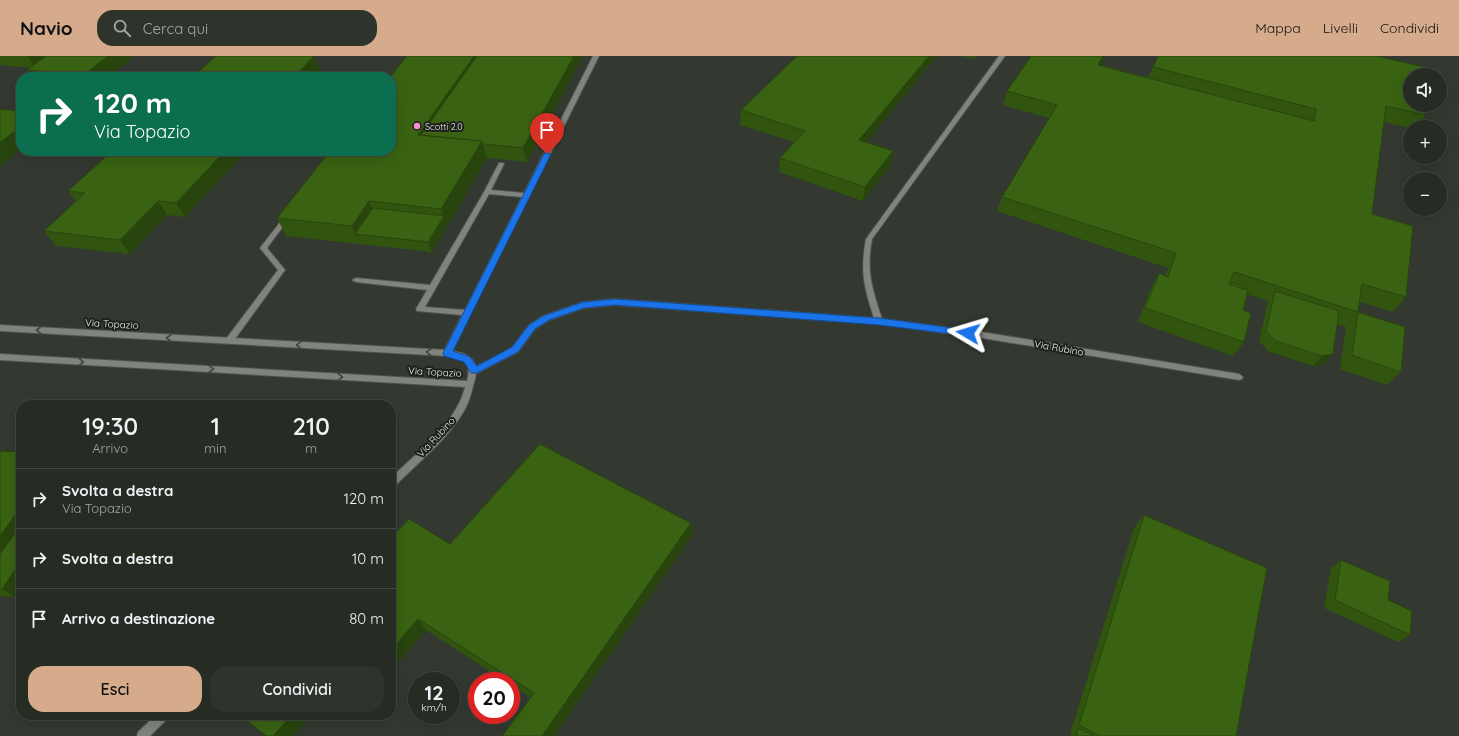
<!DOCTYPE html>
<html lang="it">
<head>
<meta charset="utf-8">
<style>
	body { margin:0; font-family:Quicksand,sans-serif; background:#2e332c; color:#f1f3f6; height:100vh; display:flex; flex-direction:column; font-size:15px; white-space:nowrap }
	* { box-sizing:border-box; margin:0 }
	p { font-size:13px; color:#a4a7a6 }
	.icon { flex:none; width:22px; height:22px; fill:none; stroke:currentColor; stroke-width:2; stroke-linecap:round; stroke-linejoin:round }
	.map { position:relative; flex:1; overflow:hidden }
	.drawer { position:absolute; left:16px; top:344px; width:380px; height:320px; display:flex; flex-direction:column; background:#262b24; border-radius:16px; box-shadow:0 4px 16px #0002,0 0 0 1px #424741 }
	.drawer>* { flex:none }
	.hud { position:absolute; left:16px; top:16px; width:380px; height:84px; border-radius:16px; box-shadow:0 4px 16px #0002,0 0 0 1px #424741; background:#0b6e4f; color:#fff; overflow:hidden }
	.tools { position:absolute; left:1403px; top:12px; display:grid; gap:8px }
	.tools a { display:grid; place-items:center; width:44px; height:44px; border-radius:50%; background:#262b24; box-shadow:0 4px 16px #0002,0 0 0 1px #424741; font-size:20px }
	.speed { position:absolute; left:408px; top:616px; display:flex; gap:8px; font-size:20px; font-weight:700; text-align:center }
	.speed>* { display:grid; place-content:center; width:52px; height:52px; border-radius:50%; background:#262b24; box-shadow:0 4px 16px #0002,0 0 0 1px #424741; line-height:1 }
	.speed small { font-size:10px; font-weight:400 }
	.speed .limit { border:6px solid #d22; background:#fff; color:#111 }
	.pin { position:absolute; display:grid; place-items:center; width:34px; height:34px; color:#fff; margin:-41px -17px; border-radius:50% 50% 50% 0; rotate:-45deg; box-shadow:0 0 4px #0007 }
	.pin .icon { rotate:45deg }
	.me { position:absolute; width:44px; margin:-22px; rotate:277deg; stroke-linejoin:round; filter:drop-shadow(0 0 3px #0008) }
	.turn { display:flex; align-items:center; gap:14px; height:84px; padding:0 12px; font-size:18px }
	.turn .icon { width:52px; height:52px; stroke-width:2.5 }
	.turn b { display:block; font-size:28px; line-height:34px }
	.eta { display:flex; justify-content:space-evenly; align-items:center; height:68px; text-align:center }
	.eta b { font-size:24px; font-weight:600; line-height:28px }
	.button { display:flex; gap:8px; margin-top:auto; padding:8px 12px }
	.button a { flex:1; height:46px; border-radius:16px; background:#d6ab8b; color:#111; font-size:16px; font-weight:600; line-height:46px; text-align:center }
	.button a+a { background:#2e332c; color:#f1f3f6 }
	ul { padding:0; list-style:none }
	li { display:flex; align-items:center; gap:12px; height:60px; padding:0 12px; border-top:1px solid #424741 }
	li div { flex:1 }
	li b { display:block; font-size:15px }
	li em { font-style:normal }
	header { display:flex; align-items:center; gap:24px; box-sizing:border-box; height:56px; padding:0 20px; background:#d6ab8b; color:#111 }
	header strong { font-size:19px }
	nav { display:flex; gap:22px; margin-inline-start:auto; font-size:14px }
	.search { width:280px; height:36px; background:#2e332c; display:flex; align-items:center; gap:10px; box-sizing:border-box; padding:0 14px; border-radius:16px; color:#a4a7a6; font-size:15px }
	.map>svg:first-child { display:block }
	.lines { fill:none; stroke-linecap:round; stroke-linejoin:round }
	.lane-casing { stroke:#50564d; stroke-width:2 }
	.street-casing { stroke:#50564d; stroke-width:2 }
	.lane { fill:#80837e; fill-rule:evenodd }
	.street { fill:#80837e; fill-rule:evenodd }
	.wall { fill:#31550f }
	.shaded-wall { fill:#28450d }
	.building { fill:#396312; stroke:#28450d }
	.oneway { stroke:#40433e }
	.route { fill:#1a73e8; stroke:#114b97 }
	.poi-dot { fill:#f790cf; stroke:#1d201b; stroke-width:1.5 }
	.labels { text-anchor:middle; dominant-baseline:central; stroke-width:4; stroke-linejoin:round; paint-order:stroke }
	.far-poi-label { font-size:9px; fill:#ebefe8; stroke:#1d201b; text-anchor:start }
	.street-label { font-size:10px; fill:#ebefe8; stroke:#1d201b }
</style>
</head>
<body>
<header>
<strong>Navio</strong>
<div class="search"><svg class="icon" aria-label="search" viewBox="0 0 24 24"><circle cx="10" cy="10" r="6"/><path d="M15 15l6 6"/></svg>Cerca qui</div>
<nav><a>Mappa</a><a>Livelli</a><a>Condividi</a></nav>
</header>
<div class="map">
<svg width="1459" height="680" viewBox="0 0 1459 680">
	<rect width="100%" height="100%" fill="#333930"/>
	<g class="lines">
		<defs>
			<g id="lane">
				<path d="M593,0H599L451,297L447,300L444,299L443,297L462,259L417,255L416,253L427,234L356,226L352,224L356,222L430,229L484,136L499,107H503L504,108L491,134L524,137ZM489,138L522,141L465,254L425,251Z"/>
				<path d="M999,0H1005L872,183C866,216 872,232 882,263L982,276L1239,318L1243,321L1242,323L1239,324L982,282L879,268L615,249L584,252L549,264L535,273L518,296L477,317H471L470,315L471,313L512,292L529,269L543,260L583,246L615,243L874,262C864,232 860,215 866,183Z"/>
				<polygon points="287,159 290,161 267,192 285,214 232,287 226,287 225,285 226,283 278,214 260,192 285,160"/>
			</g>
			<g id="street">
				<path d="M0,269L447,294C471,297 482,305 473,330C471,338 469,346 465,353C448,384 418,406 394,431L391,432V422C413,400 442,379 457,351C461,345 463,338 465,331L0,304V298L467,325C472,306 464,302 447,300L0,275Z"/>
				<polygon points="156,659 168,659 167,663 150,680 137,680 138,676"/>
			</g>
		</defs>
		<use href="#lane" class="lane-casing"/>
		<use href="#street" class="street-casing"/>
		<use href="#lane" class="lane"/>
		<use href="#street" class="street"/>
	</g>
	<g class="wall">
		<polygon points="0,0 134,0 108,21 33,21 27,14 31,12 0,9"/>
		<polygon points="407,0 583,0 527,106 487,102 432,196 286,180 277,162"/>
		<polygon points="797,0 937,0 866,86 891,109 863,145 779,116 780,102 794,86 740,69 741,54"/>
		<polygon points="962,0 977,0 974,3"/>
		<polygon points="1031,0 1106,0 1101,9 1148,22 1153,11 1376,0 1425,59 1416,71 1410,71 1410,72 1384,66 1372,158 1406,241 1393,256 1360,246 1358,256 1401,316 1387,329 1340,313 1346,271 1338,268 1324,308 1313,310 1268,295 1259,285 1268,245 1247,238 1243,254 1244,286 1233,300 1138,266 1151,232 1159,217 1165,220 1168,212 997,155 1002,141 1049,62 1003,49 1007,35"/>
		<polygon points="246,95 185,161 167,159 130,198 56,190 44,175 76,145 68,135"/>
		<polygon points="0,395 21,396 21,532 15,541 0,540"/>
		<polygon points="1144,459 1236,680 1071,680 1071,679 1070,678 1134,472"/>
		<polygon points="691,467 692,480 530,641 511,629 511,625 505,625 426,574 391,614 450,488"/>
		<polygon points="1341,504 1388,544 1410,579 1398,586 1324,552 1331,512"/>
	</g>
	<g class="shaded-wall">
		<polygon points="27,0 51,0 35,12"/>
		<polygon points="108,0 134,0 108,21 85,21 84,19"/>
		<polygon points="314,0 320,14 313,21 294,21"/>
		<polygon points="474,0 490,0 433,84 418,79"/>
		<polygon points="574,0 583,0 527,106 523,92"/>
		<polygon points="929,0 937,0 857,98 859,84"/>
		<polygon points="1103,0 1106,0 1093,23 1098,9"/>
		<polygon points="21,70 21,93 0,111 0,87"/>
		<polygon points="482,85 487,102 447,170 441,153"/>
		<polygon points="225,95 246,95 185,161 176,147"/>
		<polygon points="893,95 891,109 863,145 865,131"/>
		<polygon points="158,145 167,159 130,198 120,184"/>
		<polygon points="369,145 377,163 355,178 360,188 352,170"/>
		<polygon points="444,160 447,170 432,196 428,186"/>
		<polygon points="1333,298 1324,308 1313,310 1322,300"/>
		<polygon points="21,451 21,495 0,525 0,480"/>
		<polygon points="691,467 692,480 554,680 542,680"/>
		<polygon points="21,505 21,532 15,541 2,533"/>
		<polygon points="418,563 426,574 391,614 391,594"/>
		<polygon points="292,659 312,659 293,680 273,680"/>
	</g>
	<g class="building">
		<polygon points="46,0 108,0 84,19 27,14"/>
		<polygon points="216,0 314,0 294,21 193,21"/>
		<polygon points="407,0 474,0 418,79 482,85 441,153 369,145 352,170 277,162 330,95 391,95 391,21 390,21"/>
		<polygon points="477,0 574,0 523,92 483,88 482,85 421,79"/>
		<polygon points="797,0 929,0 859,84 893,95 865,131 780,102 805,75 741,54"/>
		<polygon points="1031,0 1103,0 1098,9 1314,65 1316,53 1153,11 1158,0 1376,0 1429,12 1428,19 1410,19 1410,49 1426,49 1425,59 1386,50 1372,158 1413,170 1406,241 1362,228 1358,256 1234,216 1229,228 1248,234 1243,254 1251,257 1244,286 1145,252 1159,217 1168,221 1176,197 1002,141 1057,49 1007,35"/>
		<polygon points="0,53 21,55 21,70 0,87"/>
		<polygon points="112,95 225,95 176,147 158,145 120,184 44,175 85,137 68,135"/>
		<polygon points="373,152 444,160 428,186 355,178"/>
		<polygon points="1230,226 1245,231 1245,233 1229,228"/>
		<polygon points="1275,235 1339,255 1333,298 1322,300 1276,285 1266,275"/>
		<polygon points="1358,256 1405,271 1401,316 1352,299"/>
		<polygon points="540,388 691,467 542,680 502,680 534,637 418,563 391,594 391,482 409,463 450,488"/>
		<polygon points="0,395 21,396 21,451 0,480"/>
		<polygon points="1144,459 1267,512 1236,680 1101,680 1079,669"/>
		<polygon points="21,469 21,505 2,533 0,533 0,498"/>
		<polygon points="1341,504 1390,525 1388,544 1412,555 1410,579 1335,544"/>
		<polygon points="240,659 292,659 273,680 266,680"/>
		<polygon points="1078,672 1094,680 1076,680"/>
	</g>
	<defs><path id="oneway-chevron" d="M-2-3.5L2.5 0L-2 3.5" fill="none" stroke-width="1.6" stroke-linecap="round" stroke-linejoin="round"/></defs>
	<g class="oneway">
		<use href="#oneway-chevron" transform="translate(39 274) rotate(-177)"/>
		<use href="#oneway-chevron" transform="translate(169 282) rotate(-177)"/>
		<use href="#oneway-chevron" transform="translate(299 289) rotate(-177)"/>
		<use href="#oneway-chevron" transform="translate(429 296) rotate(-177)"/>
		<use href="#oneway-chevron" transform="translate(81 306) rotate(3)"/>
		<use href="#oneway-chevron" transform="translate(211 313) rotate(3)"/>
		<use href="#oneway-chevron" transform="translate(340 321) rotate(3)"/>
	</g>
	<polygon class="route" points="545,96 551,98 453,295 470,301 477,310 512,291 529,269 543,260 583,246 615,243 879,262 968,274 972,277 968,280 879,269 615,249 584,252 549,264 535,273 518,296 477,317 471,317 464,306 444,300 443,297"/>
	<circle class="poi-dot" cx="417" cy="70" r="4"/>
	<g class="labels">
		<g class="far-poi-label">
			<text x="425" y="70">Scotti 2.0</text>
		</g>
		<g class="street-label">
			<text transform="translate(112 268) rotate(3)">Via Topazio</text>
			<text transform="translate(1059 292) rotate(10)">Via Rubino</text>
			<text transform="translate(435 316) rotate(3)">Via Topazio</text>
			<text transform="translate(436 381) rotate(-47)">Via Rubino</text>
		</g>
	</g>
</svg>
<div class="tools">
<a><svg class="icon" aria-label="sound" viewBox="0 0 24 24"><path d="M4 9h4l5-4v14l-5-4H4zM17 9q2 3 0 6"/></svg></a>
<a>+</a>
<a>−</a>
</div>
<div class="speed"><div>12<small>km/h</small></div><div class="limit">20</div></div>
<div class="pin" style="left:547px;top:98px;background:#d93025"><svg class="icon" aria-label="arrive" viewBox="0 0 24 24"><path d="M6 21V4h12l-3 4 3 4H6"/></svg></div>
<svg class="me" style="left:968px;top:277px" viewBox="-20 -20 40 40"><path d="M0-17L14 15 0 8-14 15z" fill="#1a73e8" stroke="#fff" stroke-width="4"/></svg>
<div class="hud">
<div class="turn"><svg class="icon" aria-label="right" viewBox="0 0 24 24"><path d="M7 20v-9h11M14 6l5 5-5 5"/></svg><div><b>120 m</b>Via Topazio</div></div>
</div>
<section class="drawer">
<div class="eta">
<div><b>19:30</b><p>Arrivo</p></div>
<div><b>1</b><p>min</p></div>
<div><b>210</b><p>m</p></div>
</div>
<ul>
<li><svg class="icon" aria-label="right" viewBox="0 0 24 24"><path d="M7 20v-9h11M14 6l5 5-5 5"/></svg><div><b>Svolta a destra</b><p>Via Topazio</p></div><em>120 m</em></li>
<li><svg class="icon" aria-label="right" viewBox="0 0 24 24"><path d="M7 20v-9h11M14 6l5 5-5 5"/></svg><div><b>Svolta a destra</b></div><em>10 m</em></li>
<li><svg class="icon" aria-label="arrive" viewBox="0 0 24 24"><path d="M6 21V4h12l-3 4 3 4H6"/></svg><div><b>Arrivo a destinazione</b></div><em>80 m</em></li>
</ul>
<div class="button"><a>Esci</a><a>Condividi</a></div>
</section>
</div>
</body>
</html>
